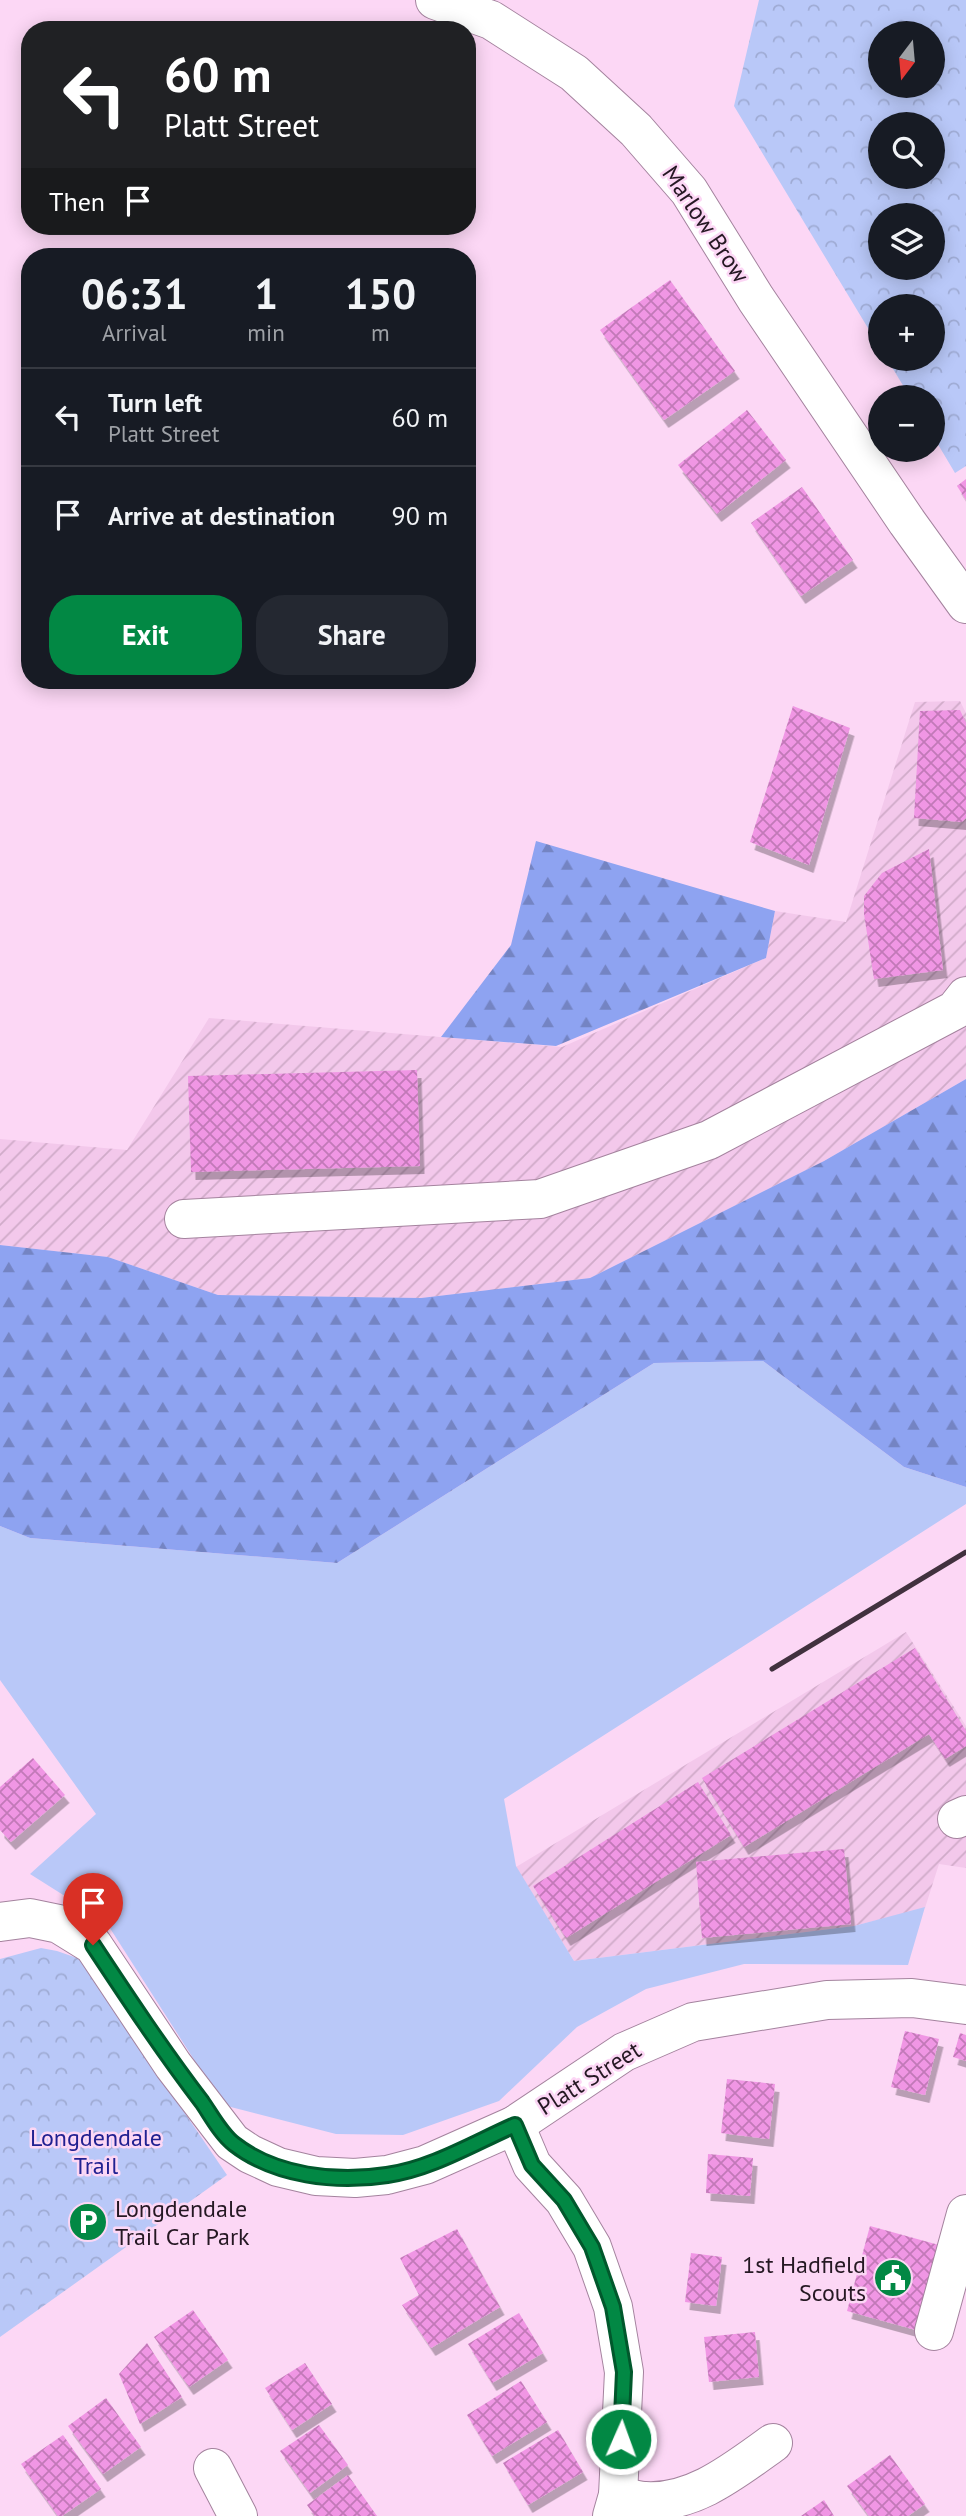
<!DOCTYPE html>
<html lang="en">
<head>
<meta charset="utf-8">
<style>
	body { margin:0; font-family:"PT Sans",sans-serif; background:#242831; color:#f1f3f6; height:100vh; display:flex; flex-direction:column; font-size:26px; white-space:nowrap }
	* { box-sizing:border-box; margin:0 }
	p { font-size:23px; color:#9ea1a6 }
	.icon { flex:none; width:38px; height:38px; fill:none; stroke:currentColor; stroke-width:2; stroke-linecap:round; stroke-linejoin:round }
	.map { position:relative; flex:1; overflow:hidden }
	.details { position:absolute; left:21px; top:248px; width:455px; height:441px; display:flex; flex-direction:column; background:#171b24; border-radius:28px; box-shadow:0 4px 18px #0003 }
	.details>* { flex:none }
	.top-card { position:absolute; left:21px; top:21px; width:455px; height:214px; border-radius:28px; box-shadow:0 4px 18px #0003; background:#202124; color:#fff; overflow:hidden }
	.needle { width:46px; rotate:196deg }
	.tools { position:absolute; left:868px; top:21px; display:grid; gap:14px }
	.tools a { display:grid; place-items:center; width:77px; height:77px; border-radius:50%; background:#171b24; box-shadow:0 4px 18px #0003; font-size:35px }
	.pin { position:absolute; display:grid; place-items:center; width:60px; height:60px; color:#fff; margin:-72px -30px; border-radius:50% 50% 50% 0; rotate:-45deg; box-shadow:0 0 7px #0007 }
	.pin .icon { rotate:45deg }
	.me { position:absolute; width:77px; margin:-38px; rotate:2deg; stroke-linejoin:round; filter:drop-shadow(0 0 5px #0008) }
	.turn { display:flex; align-items:center; gap:24px; height:147px; padding:0 28px; font-size:32px }
	.turn .icon { width:91px; height:91px; stroke-width:2.5 }
	.turn b { display:block; font-size:49px; line-height:60px }
	.then { display:flex; align-items:center; height:66px; padding:0 28px; background:#0003; gap:14px; font-size:26px }
	.eta { display:flex; justify-content:space-evenly; align-items:center; height:119px; text-align:center }
	.eta b { font-size:42px; font-weight:800; line-height:49px }
	.button { display:flex; gap:14px; margin-top:auto; padding:14px 28px }
	.button a { flex:1; height:80px; border-radius:28px; background:#028844; color:#fff; font-size:28px; font-weight:800; line-height:80px; text-align:center }
	.button a+a { background:#242831; color:#f1f3f6 }
	ul { padding:0; list-style:none }
	li { display:flex; align-items:center; gap:21px; height:98px; padding:0 28px; border-top:2px solid #363941 }
	li div { flex:1 }
	li b { display:block; font-size:26px }
	li em { font-style:normal }
	.map>svg:first-child { display:block }
	.industrial { fill:url(#industrial-furrows) }
	.green { fill:#b9c8f8 }
	.forest { fill:url(#forest-firs) }
	.park { fill:url(#park-crowns); fill-rule:evenodd }
	.building { fill:url(#building-cross-hatch); filter:url(#shadow) }
	.lines { fill:none; stroke-linecap:round; stroke-linejoin:round }
	.minor-casing { stroke:#a4839e; stroke-width:40 }
	.minor { stroke:#fff; stroke-width:38 }
	.rail { stroke:#41313e; stroke-width:5 }
	.route-casing { stroke:#01582c; stroke-width:18 }
	.route { stroke:#028844; stroke-width:12 }
	.labels { text-anchor:middle; dominant-baseline:central; stroke-width:5; stroke-linejoin:round; paint-order:stroke }
	.street-label { font-size:24px; fill:#251823; stroke:#fcd7f5 }
	.park-label { font-size:24px; fill:#212191; stroke:#fcd7f5 }
	.poi-label { font-size:24px; fill:#251823; stroke:#fcd7f5; text-anchor:start }
</style>
</head>
<body>
<div class="map">
<svg width="966" height="2516" viewBox="0 0 966 2516">
	<defs>
		<pattern id="industrial-furrows" width="10" height="10" patternUnits="userSpaceOnUse" patternTransform="scale(1.75)"><rect width="10" height="10" fill="#f3c8eb"/><path d="M-1 1l2-2M0 10L10 0M9 11l2-2" fill="none" stroke="#d0abc9"/></pattern>
		<pattern id="forest-firs" width="22" height="20" patternUnits="userSpaceOnUse" patternTransform="scale(1.75)"><rect width="22" height="20" fill="#8ea3f1"/><path d="M5 1l3.5 6h-7zM16 11l3.5 6h-7z" fill="#7484c3"/></pattern>
		<pattern id="park-crowns" width="20" height="18" patternUnits="userSpaceOnUse" patternTransform="scale(1.75)"><rect width="20" height="18" fill="#b9c8f8"/><path d="M2 6a3 3 0 1 1 6 0M12 15a3 3 0 1 1 6 0" fill="none" stroke="#9fabd4"/></pattern>
		<pattern id="building-cross-hatch" width="8" height="8" patternUnits="userSpaceOnUse" patternTransform="scale(1.75)"><rect width="8" height="8" fill="#f096e4"/><path d="M0 0l8 8M0 8l8-8" fill="none" stroke="#c279b8"/></pattern>
		<filter id="shadow"><feDropShadow dx="4.5" dy="8" stdDeviation="0" flood-color="#0004"/></filter>
	</defs>
	<rect width="100%" height="100%" fill="#fcd7f5"/>
	<g class="industrial">
		<polygon points="960,701 966,713 966,1079 824,1161 590,1278 421,1298 218,1295 108,1257 0,1245 0,1139 127,1150 209,1018 562,1047 766,958 775,911 846,922 915,702"/>
		<polygon points="906,1632 966,1726 966,1868 939,1864 925,1908 854,1926 574,1961 516,1867"/>
	</g>
	<polygon class="green" points="763,1361 904,1467 966,1487 966,1504 504,1799 516,1866 574,1961 854,1926 925,1907 908,1965 744,1964 646,1989 577,2027 499,2101 403,2135 336,2134 223,2105 106,1922 30,1874 96,1814 0,1680 0,1526 30,1538 337,1563 654,1363"/>
	<g class="forest">
		<polygon points="536,841 775,911 766,958 556,1046 441,1037 511,945"/>
		<polygon points="966,1079 966,1487 904,1467 763,1361 654,1363 337,1563 30,1538 0,1526 0,1245 108,1257 218,1295 421,1298 590,1278 824,1161"/>
	</g>
	<g class="park">
		<path d="M759,0H966V466L955,473L933,436V397H910L887,359H933V306H880V348L734,106ZM880,33H933V86H880ZM880,124H933V177H880ZM880,215H933V268H880Z"/>
		<polygon points="41,1948 57,1951 80,1959 227,2175 0,2337 0,1959"/>
	</g>
	<g class="building">
		<polygon points="670,280 735,371 664,420 600,330"/>
		<polygon points="747,410 786,460 717,514 678,465"/>
		<polygon points="966,479 966,500 957,486"/>
		<polygon points="802,487 853,560 801,596 751,523"/>
		<polygon points="793,706 850,728 809,865 750,842"/>
		<polygon points="960,710 966,723 966,818 962,822 914,818 920,711"/>
		<polygon points="929,849 943,970 874,979 864,914 864,896 882,873"/>
		<polygon points="417,1070 420,1166 191,1172 188,1076"/>
		<polygon points="915,1648 966,1731 966,1746 945,1759 929,1734 744,1847 702,1778"/>
		<polygon points="33,1758 65,1795 11,1842 0,1830 0,1787"/>
		<polygon points="698,1782 731,1835 566,1938 533,1886"/>
		<polygon points="844,1849 851,1924 702,1938 696,1862"/>
		<polygon points="905,2031 939,2039 925,2095 891,2087"/>
		<polygon points="960,2033 966,2035 966,2061 953,2057"/>
		<polygon points="727,2079 775,2084 769,2139 721,2133"/>
		<polygon points="708,2154 753,2158 750,2196 706,2193"/>
		<polygon points="870,2226 939,2245 916,2330 847,2311"/>
		<polygon points="457,2229 500,2307 431,2348 402,2305 419,2295 400,2258"/>
		<polygon points="691,2253 722,2257 716,2306 685,2302"/>
		<polygon points="193,2310 228,2360 189,2387 154,2337"/>
		<polygon points="519,2313 543,2353 492,2383 468,2344"/>
		<polygon points="755,2332 759,2377 709,2382 704,2337"/>
		<polygon points="147,2343 182,2397 140,2424 119,2374"/>
		<polygon points="305,2363 332,2404 292,2430 265,2388"/>
		<polygon points="521,2381 547,2422 492,2456 467,2415"/>
		<polygon points="106,2398 141,2447 103,2474 68,2426"/>
		<polygon points="319,2425 348,2465 310,2493 280,2451"/>
		<polygon points="558,2430 583,2472 528,2505 503,2463"/>
		<polygon points="63,2435 101,2489 62,2516 58,2516 21,2464"/>
		<polygon points="890,2455 925,2504 908,2516 869,2516 847,2486"/>
		<polygon points="348,2475 377,2516 315,2516 307,2505"/>
		<polygon points="824,2500 834,2516 801,2516"/>
	</g>
	<g class="lines">
		<defs>
			<g id="minor">
				<polyline points="435,0 491,20 574,73 636,130 689,191 756,299 907,522 966,604"/>
				<polyline points="184,1219 540,1199 709,1140 955,1010 966,996"/>
				<polyline points="957,1819 966,1815"/>
				<polyline points="0,1922 30,1918 59,1924 93,1945 173,2065 232,2142 250,2154 278,2167 316,2176 355,2178 387,2175 425,2165 515,2125 624,2052 693,2022 827,2000 912,1998 966,2005"/>
				<polyline points="515,2125 532,2165 564,2200 592,2247 613,2307 624,2372 618,2495 612,2516"/>
				<polyline points="934,2331 966,2214"/>
				<polyline points="213,2468 238,2516"/>
				<path d="M618,2495C627,2497 636,2501 645,2501C694,2504 735,2470 773,2443"/>
			</g>
		</defs>
		<use href="#minor" class="minor-casing"/>
		<use href="#minor" class="minor"/>
		<polyline class="rail" points="772,1669 966,1552"/>
	</g>
	<g class="lines">
		<defs>
			<path id="route" d="M93,1945C128,1998 163,2051 202,2102C211,2115 221,2134 234,2144C275,2176 336,2183 387,2175C431,2169 474,2143 515,2125L532,2165L564,2200L592,2247L613,2307L624,2372L621,2439"/>
		</defs>
		<use href="#route" class="route-casing"/>
		<use href="#route" class="route"/>
	</g>
	<defs>
		<symbol id="parking-disc" viewBox="-11 -11 22 22"><circle r="9.5" fill="#028844" stroke="#fcd7f5"/><path d="M-3.5-5.5H1a3.5 3.5 0 0 1 0 7H-1V5.5H-3.5ZM-1-3.4V-.6H.8a1.4 1.4 0 0 0 0-2.8Z" fill="#fff"/></symbol>
		<symbol id="civic-disc" viewBox="-11 -11 22 22"><circle r="9.5" fill="#028844" stroke="#fcd7f5"/><path d="M-.6-6.5H3V-4.5H.6V-3L4-1V1h2V6H-6V1h2V-1L-.6-3ZM-1.2 2.5V6h2.4V2.5Z" fill="#fff"/></symbol>
	</defs>
	<g fill-rule="evenodd">
		<use href="#parking-disc" x="66" y="2200" width="44" height="44"/>
		<use href="#civic-disc" x="871" y="2256" width="44" height="44"/>
	</g>
	<g class="labels">
		<g class="street-label">
			<text transform="translate(706 224) rotate(56)">Marlow Brow</text>
			<text transform="translate(589 2078) rotate(-32)">Platt Street</text>
		</g>
		<g class="park-label">
			<text x="96" y="2137">Longdendale<tspan x="96" dy="28">Trail</tspan></text>
		</g>
		<g class="poi-label">
			<text x="115" y="2208">Longdendale<tspan x="115" dy="28">Trail Car Park</tspan></text>
			<text x="866" y="2264" text-anchor="end">1st Hadfield<tspan x="866" dy="28">Scouts</tspan></text>
		</g>
	</g>
</svg>
<div class="tools">
<a><svg class="needle" viewBox="-14 -14 28 28"><path d="M0-13l5 13h-10z" fill="#e53935"/><path d="M0 13l5-13h-10z" fill="#9ea1a6"/></svg></a>
<a><svg class="icon" aria-label="search" viewBox="0 0 24 24"><circle cx="10" cy="10" r="6"/><path d="M15 15l6 6"/></svg></a>
<a><svg class="icon" aria-label="layers" viewBox="0 0 24 24"><path d="M12 4l9 5-9 5-9-5zM3 14l9 5 9-5"/></svg></a>
<a>+</a>
<a>−</a>
</div>
<div class="pin" style="left:93px;top:1945px;background:#d93025"><svg class="icon" aria-label="arrive" viewBox="0 0 24 24"><path d="M6 21V4h12l-3 4 3 4H6"/></svg></div>
<svg class="me" style="left:621px;top:2439px" viewBox="-20 -20 40 40"><circle r="17" fill="#028844" stroke="#fff" stroke-width="3"/><path d="M0-11L8 9 0 5-8 9z" fill="#fff"/></svg>
<div class="top-card">
<div class="turn"><svg class="icon" aria-label="left" viewBox="0 0 24 24"><path d="M17 20v-9H6M10 6l-5 5 5 5"/></svg><div><b>60 m</b>Platt Street</div></div>
<div class="then">Then<svg class="icon" aria-label="arrive" viewBox="0 0 24 24"><path d="M6 21V4h12l-3 4 3 4H6"/></svg></div>
</div>
<section class="details">
<div class="eta">
<div><b>06:31</b><p>Arrival</p></div>
<div><b>1</b><p>min</p></div>
<div><b>150</b><p>m</p></div>
</div>
<ul>
<li><svg class="icon" aria-label="left" viewBox="0 0 24 24"><path d="M17 20v-9H6M10 6l-5 5 5 5"/></svg><div><b>Turn left</b><p>Platt Street</p></div><em>60 m</em></li>
<li><svg class="icon" aria-label="arrive" viewBox="0 0 24 24"><path d="M6 21V4h12l-3 4 3 4H6"/></svg><div><b>Arrive at destination</b></div><em>90 m</em></li>
</ul>
<div class="button"><a>Exit</a><a>Share</a></div>
</section>
</div>
</body>
</html>
